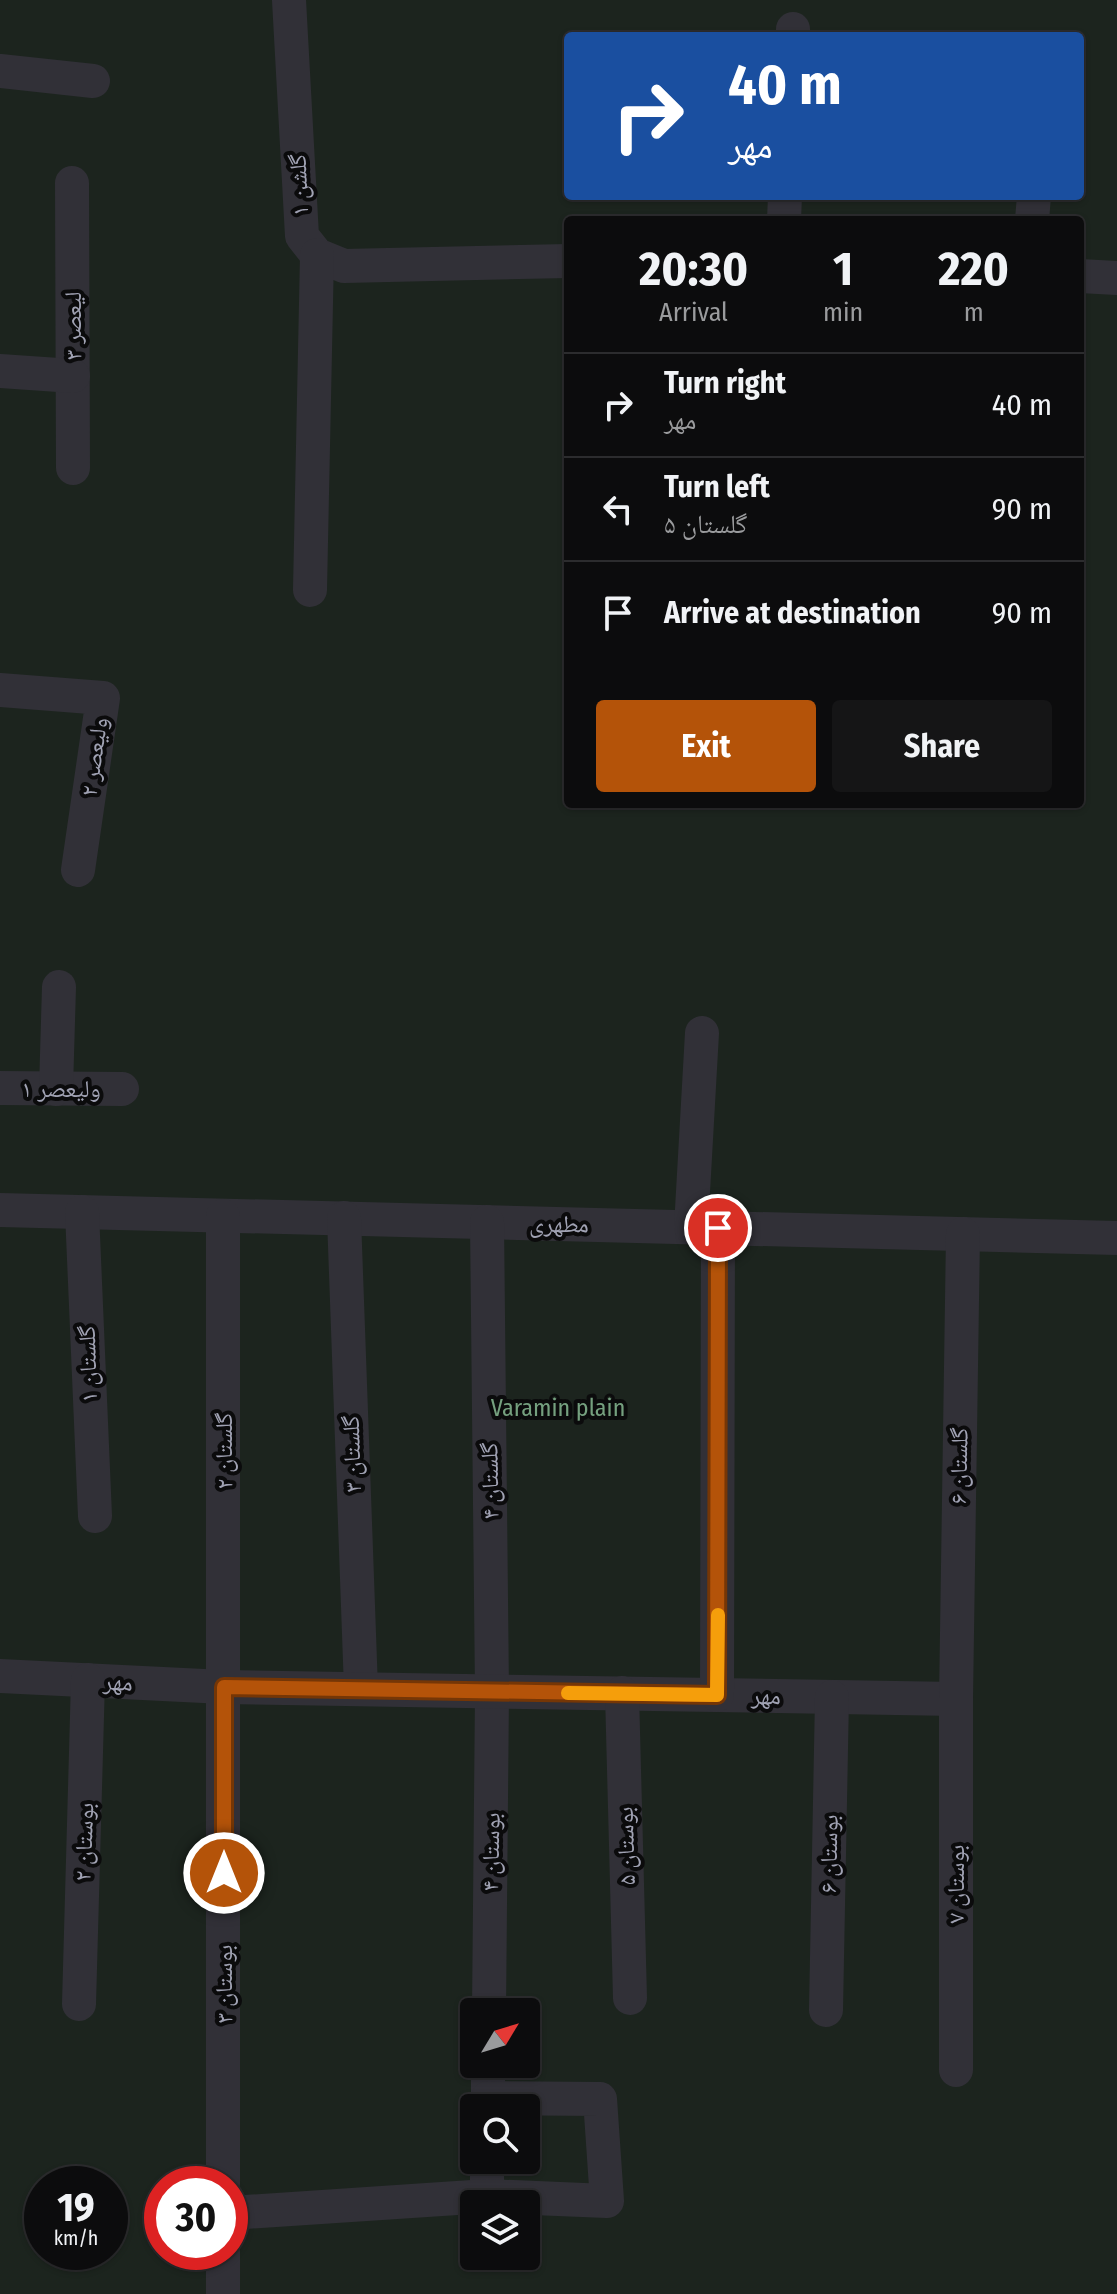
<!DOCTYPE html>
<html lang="en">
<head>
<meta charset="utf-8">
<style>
	body { margin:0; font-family:"Fira Sans Condensed","Noto Naskh Arabic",sans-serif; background:#151516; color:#f1f3f6; height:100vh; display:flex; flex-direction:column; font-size:30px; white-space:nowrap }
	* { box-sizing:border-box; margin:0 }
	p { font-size:26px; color:#9a9b9d }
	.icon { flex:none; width:44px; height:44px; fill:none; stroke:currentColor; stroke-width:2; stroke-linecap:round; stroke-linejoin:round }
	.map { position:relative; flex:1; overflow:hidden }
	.details { position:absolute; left:564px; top:216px; width:520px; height:592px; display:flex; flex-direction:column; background:#0c0c0d; border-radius:8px; box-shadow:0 2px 6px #0004,0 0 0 2px #2c2c2e }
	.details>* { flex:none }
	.top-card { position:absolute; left:564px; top:32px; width:520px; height:168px; border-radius:8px; box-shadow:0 2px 6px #0004,0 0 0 2px #2c2c2e; background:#1a4fa0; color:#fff; overflow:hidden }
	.needle { width:52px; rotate:52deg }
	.controls { position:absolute; left:460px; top:1998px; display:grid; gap:16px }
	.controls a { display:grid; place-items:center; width:80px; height:80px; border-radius:8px; background:#0c0c0d; box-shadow:0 2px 6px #0004,0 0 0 2px #2c2c2e; font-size:40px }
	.speed { position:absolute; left:24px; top:2166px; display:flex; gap:16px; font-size:40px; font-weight:700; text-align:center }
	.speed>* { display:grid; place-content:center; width:104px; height:104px; border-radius:50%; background:#0c0c0d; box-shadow:0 2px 6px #0004,0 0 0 2px #2c2c2e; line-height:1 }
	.speed small { font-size:20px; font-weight:400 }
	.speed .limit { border:12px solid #d22; background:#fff; color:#111 }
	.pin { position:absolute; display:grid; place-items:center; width:68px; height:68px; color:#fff; margin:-34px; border:4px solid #fff; border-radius:50%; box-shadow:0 2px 8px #0007 }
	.me { position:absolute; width:88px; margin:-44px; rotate:0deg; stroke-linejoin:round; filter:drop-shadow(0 0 6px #0008) }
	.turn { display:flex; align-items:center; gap:28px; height:168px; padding:0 32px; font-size:36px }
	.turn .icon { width:104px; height:104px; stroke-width:2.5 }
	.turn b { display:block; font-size:56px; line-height:68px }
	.eta { display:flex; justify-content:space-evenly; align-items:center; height:136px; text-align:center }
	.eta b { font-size:48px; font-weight:700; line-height:56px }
	.primary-button { display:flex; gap:16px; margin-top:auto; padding:16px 32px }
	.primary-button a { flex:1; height:92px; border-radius:8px; background:#b45309; color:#fff; font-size:32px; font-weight:700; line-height:92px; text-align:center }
	.primary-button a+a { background:#151516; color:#f1f3f6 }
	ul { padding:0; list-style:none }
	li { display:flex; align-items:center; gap:24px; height:104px; padding:0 32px; border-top:2px solid #2c2c2e }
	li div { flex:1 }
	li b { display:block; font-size:30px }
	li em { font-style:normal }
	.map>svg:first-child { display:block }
	.green { fill:#1c241e; fill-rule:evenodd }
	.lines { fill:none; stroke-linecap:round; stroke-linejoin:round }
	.street { stroke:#313037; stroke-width:34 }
	.route-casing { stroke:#753606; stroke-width:20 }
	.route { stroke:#b45309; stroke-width:14 }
	.slow { stroke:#f59e0b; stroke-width:14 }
	.labels { text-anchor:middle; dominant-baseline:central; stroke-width:8; stroke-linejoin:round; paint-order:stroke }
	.street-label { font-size:24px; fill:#a0a2b3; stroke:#0b0b0c }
	.park-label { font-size:24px; fill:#75a07f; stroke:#0b0b0c }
</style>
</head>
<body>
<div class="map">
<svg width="1117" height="2294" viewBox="0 0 1117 2294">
	<rect width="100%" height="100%" fill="#101011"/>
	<path class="green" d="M0,0H1117V2294H0ZM568,36H1080V196H568ZM568,220H1080V804H568ZM474,2012H526V2064H474ZM474,2108H526V2160H474ZM42,2184H110V2252H42ZM162,2184H230V2252H162ZM474,2204H526V2256H474Z"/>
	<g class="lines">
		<g class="street">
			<polyline points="289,0 302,236 317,255 344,266 568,261"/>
			<polyline points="793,36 793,29"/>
			<polyline points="0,71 93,81"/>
			<polyline points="72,183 73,468"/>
			<polyline points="784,220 785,196"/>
			<polyline points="1032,220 1034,196"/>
			<polyline points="1080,276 1117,278"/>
			<polyline points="0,371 73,376"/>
			<polyline points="310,590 317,255"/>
			<polyline points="0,690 103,698 78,870"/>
			<polyline points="0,1088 122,1089"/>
			<polyline points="56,1089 59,987"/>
			<polyline points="0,1210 1117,1238"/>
			<polyline points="82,1212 95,1516"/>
			<polyline points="344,1218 361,1689"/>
			<polyline points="487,1222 492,1692 489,2012"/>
			<polyline points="691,1227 702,1033"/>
			<polyline points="0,1676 224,1687 956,1699"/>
			<polyline points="622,1693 630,1998"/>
			<polyline points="717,1695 718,1228"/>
			<polyline points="79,2004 88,1680"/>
			<polyline points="826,2010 832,1697"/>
			<polyline points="956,2070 956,1699 963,1234"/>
			<polyline points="488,2108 488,2064"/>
			<polyline points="223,2184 223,1216"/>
			<polyline points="487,2196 487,2160"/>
			<polyline points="230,2213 487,2196 607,2201 600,2099 488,2098"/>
			<polyline points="223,2294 223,2252"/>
		</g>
	</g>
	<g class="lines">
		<defs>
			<polyline id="route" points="224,1873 224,1687 717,1695 718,1228"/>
		</defs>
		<use href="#route" class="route-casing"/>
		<use href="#route" class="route"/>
		<polyline class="slow" points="568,1693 717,1695 718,1615"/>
	</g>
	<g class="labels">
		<g class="street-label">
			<text transform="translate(299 185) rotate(-93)">گلشن ۱</text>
			<text transform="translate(73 326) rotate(-90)">لیعصر ۳</text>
			<text transform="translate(94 757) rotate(-82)">ولیعصر ۲</text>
			<text x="61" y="1089">ولیعصر ۱</text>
			<text transform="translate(559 1224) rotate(1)">مطهری</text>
			<text transform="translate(88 1364) rotate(-92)">گلستان ۱</text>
			<text transform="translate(224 1451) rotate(-90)">گلستان ۲</text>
			<text transform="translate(352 1454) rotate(-92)">گلستان ۳</text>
			<text transform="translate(959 1466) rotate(-89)">گلستان ۶</text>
			<text transform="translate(490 1481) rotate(-91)">گلستان ۴</text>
			<text transform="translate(118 1682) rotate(3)">مهر</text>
			<text transform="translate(766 1696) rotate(1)">مهر</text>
			<text transform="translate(84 1842) rotate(-88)">بوستان ۲</text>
			<text transform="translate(626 1846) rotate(-92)">بوستان ۵</text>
			<text transform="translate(491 1852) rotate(-89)">بوستان ۴</text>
			<text transform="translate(829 1854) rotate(-89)">بوستان ۶</text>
			<text transform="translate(956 1884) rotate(-90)">بوستان ۷</text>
			<text transform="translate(224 1984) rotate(-90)">بوستان ۳</text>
		</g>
		<g class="park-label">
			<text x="558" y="1408">Varamin plain</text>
		</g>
	</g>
</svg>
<div class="controls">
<a><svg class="needle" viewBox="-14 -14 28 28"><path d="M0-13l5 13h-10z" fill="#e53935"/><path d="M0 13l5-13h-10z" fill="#9a9b9d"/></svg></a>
<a><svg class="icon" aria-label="search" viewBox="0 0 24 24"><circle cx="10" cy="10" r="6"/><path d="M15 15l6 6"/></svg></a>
<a><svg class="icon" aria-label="layers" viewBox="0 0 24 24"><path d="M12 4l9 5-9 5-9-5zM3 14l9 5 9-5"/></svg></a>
</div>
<div class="speed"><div>19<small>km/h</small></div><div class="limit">30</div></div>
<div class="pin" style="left:718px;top:1228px;background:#d93025"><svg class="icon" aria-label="arrive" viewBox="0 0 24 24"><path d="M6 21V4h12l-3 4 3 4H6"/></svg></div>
<svg class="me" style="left:224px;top:1873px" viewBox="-20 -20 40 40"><circle r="17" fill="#b45309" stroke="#fff" stroke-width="3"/><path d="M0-11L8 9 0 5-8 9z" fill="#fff"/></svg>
<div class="top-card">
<div class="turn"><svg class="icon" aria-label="right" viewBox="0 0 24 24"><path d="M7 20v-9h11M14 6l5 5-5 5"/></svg><div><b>40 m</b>مهر</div></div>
</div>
<section class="details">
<div class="eta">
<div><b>20:30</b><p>Arrival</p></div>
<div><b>1</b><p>min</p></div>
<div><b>220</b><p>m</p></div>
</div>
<ul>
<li><svg class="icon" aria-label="right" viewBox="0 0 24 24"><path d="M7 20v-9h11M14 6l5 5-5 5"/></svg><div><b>Turn right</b><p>مهر</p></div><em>40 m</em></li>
<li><svg class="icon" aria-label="left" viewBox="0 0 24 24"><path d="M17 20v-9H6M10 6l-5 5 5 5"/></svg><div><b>Turn left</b><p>گلستان ۵</p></div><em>90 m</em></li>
<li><svg class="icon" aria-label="arrive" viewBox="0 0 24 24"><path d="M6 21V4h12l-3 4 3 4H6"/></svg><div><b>Arrive at destination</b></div><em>90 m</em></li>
</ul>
<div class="primary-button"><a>Exit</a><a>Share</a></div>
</section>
</div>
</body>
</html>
